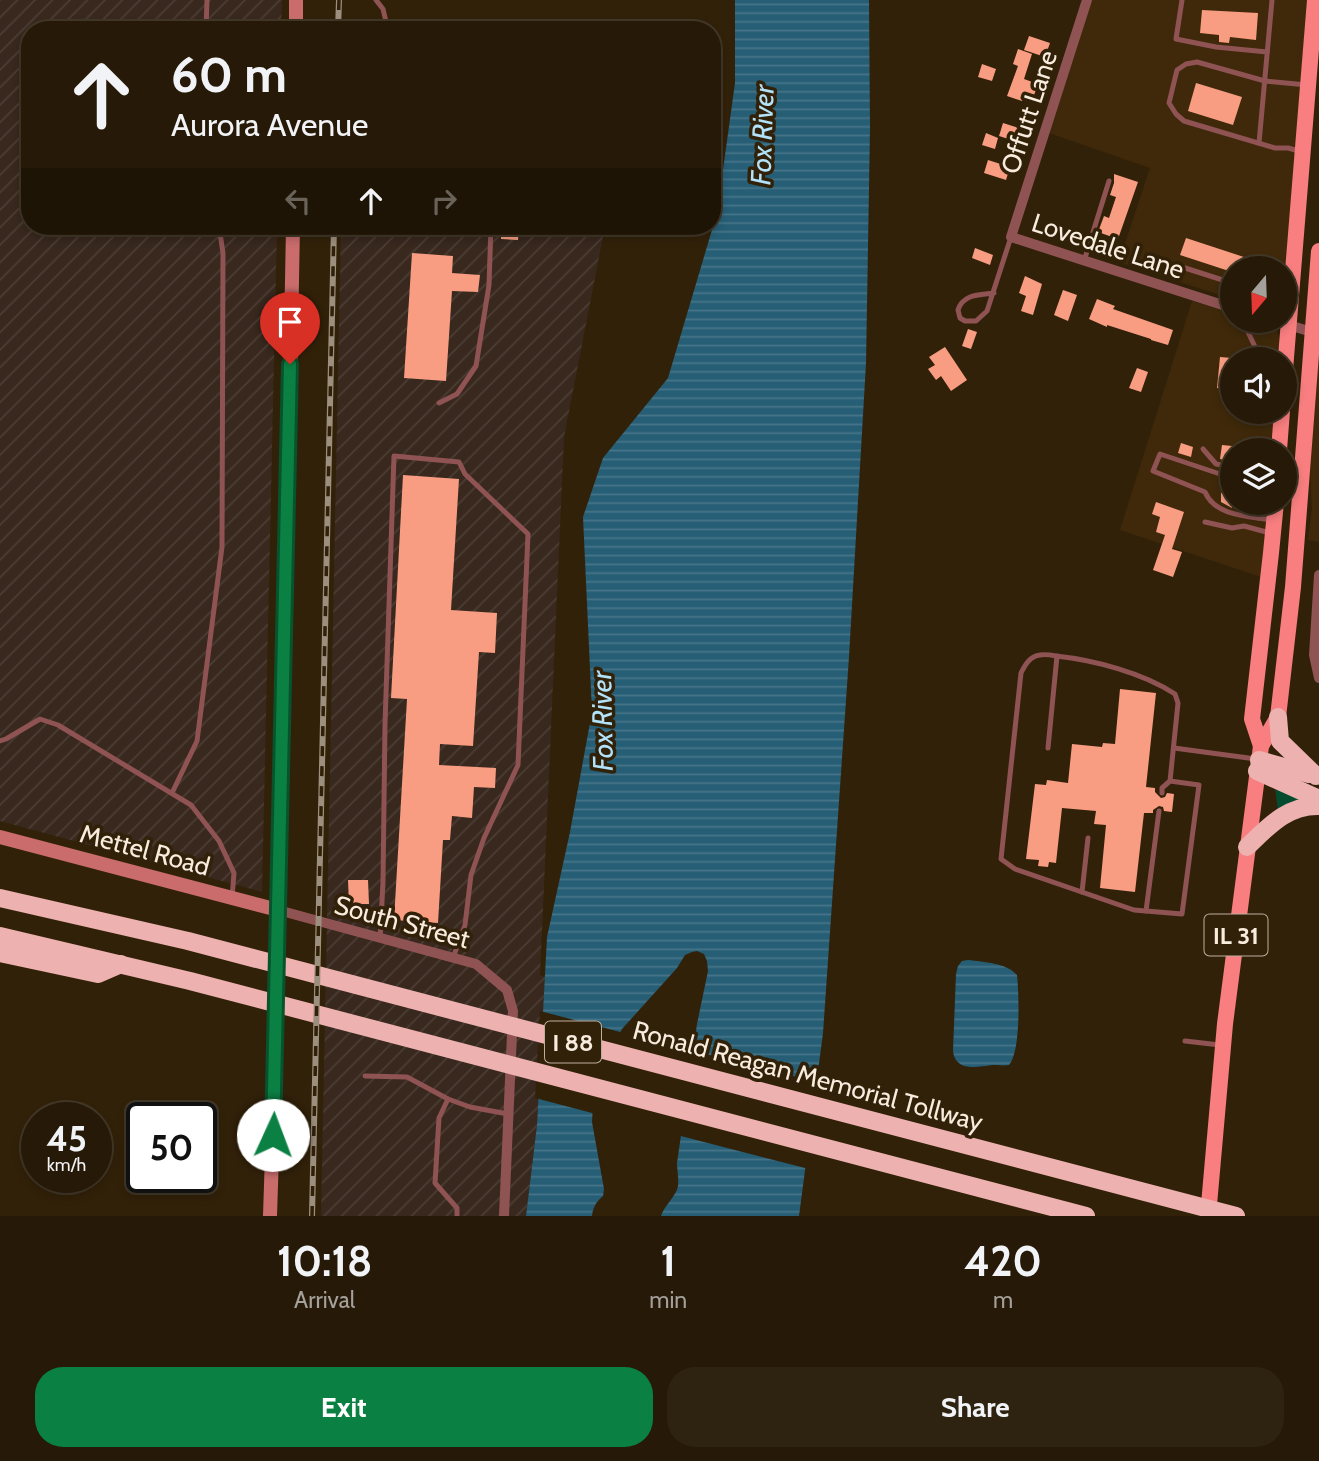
<!DOCTYPE html>
<html lang="en">
<head>
<meta charset="utf-8">
<style>
	body { margin:0; font-family:Cabin,sans-serif; background:#2e2211; color:#f1f3f6; height:100vh; display:flex; flex-direction:column; font-size:26px; white-space:nowrap }
	* { box-sizing:border-box; margin:0 }
	p { font-size:23px; color:#a4a09b }
	.icon { flex:none; width:38px; height:38px; fill:none; stroke:currentColor; stroke-width:2; stroke-linecap:round; stroke-linejoin:round }
	.map { position:relative; height:1216px; overflow:hidden }
	.details { display:flex; flex-direction:column; background:#261907; flex:1 }
	.details>* { flex:none }
	.banner { position:absolute; left:21px; top:21px; width:700px; height:214px; border-radius:28px; box-shadow:0 4px 10px #0003,0 0 0 2px #423828; background:#261907; color:#f1f3f6; overflow:hidden }
	.needle { width:46px; rotate:199deg }
	.tools { position:absolute; left:1220px; top:256px; display:grid; gap:14px }
	.tools a { display:grid; place-items:center; width:77px; height:77px; border-radius:50%; background:#261907; box-shadow:0 4px 10px #0003,0 0 0 2px #423828; font-size:35px }
	.speed { position:absolute; left:21px; top:1102px; display:flex; gap:14px; font-size:35px; font-weight:700; text-align:center }
	.speed>* { display:grid; place-content:center; width:91px; height:91px; border-radius:50%; background:#261907; box-shadow:0 4px 10px #0003,0 0 0 2px #423828; line-height:1 }
	.speed small { font-size:18px; font-weight:400 }
	.speed .limit { border:4px solid #111; border-radius:10px; background:#fff; color:#111 }
	.pin { position:absolute; display:grid; place-items:center; width:60px; height:60px; color:#fff; margin:-72px -30px; border-radius:50% 50% 50% 0; rotate:-45deg; box-shadow:0 0 7px #0007 }
	.pin .icon { rotate:45deg }
	.me { position:absolute; width:77px; margin:-38px; rotate:2deg; stroke-linejoin:round; filter:drop-shadow(0 0 5px #0008) }
	.turn { display:flex; align-items:center; gap:24px; height:147px; padding:0 35px; font-size:32px }
	.turn .icon { width:91px; height:91px; stroke-width:2.5 }
	.turn b { display:block; font-size:49px; line-height:60px }
	.lanes { display:flex; align-items:center; height:66px; padding:0 35px; background:#0003; justify-content:center; gap:35px; direction:ltr }
	.lanes .off { opacity:.35 }
	.eta { display:flex; justify-content:space-evenly; align-items:center; height:119px; text-align:center }
	.eta b { font-size:42px; font-weight:700; line-height:49px }
	.cta { display:flex; gap:14px; margin-top:auto; padding:14px 35px }
	.cta a { flex:1; height:80px; border-radius:28px; background:#0b8043; color:#fff; font-size:28px; font-weight:700; line-height:80px; text-align:center }
	.cta a+a { background:#2e2211; color:#f1f3f6 }
	.map>svg:first-child { display:block }
	.built { fill:#3f290a }
	.industrial { fill:url(#industrial-furrows) }
	.green { fill:#054b2f }
	.water { fill:url(#water-rules) }
	.pier { fill:#322109 }
	.building { fill:#f89d82 }
	.lines { fill:none; stroke-linecap:round; stroke-linejoin:round }
	.lane { stroke:#8f5353; stroke-width:5 }
	.street { stroke:#8f5353; stroke-width:10 }
	.secondary { stroke:#ca6c6c; stroke-width:14 }
	.primary { stroke:#f87e7f; stroke-width:16 }
	.highway { stroke:#edb1af; stroke-width:18 }
	.rail-casing { stroke:#9d8f7d; stroke-width:6 }
	.rail { stroke:#322109; stroke-width:3.5; stroke-dasharray:10; stroke-linecap:butt }
	.route-casing { stroke:#07532c; stroke-width:18 }
	.route { stroke:#0b8043; stroke-width:12 }
	.labels { text-anchor:middle; dominant-baseline:central; stroke-width:7; stroke-linejoin:round; paint-order:stroke }
	.shield { fill:#322109; stroke:#bdaf9e; stroke-width:2 }
	.shield-label { font-size:24px; font-weight:bold; fill:#f8ecde }
	.street-label { font-size:26px; fill:#f8ecde; stroke:#322109 }
	.water-label { font-size:28px; font-style:italic; fill:#b3e3fa; stroke:#322109 }
</style>
</head>
<body>
<div class="map">
<svg width="1319" height="1216" viewBox="0 0 1319 1216">
	<defs>
		<pattern id="industrial-furrows" width="10" height="10" patternUnits="userSpaceOnUse" patternTransform="scale(1.75)"><rect width="10" height="10" fill="#38281e"/><path d="M-1 1l2-2M0 10L10 0M9 11l2-2" fill="none" stroke="#4c3d34"/></pattern>
		<pattern id="water-rules" width="6" height="5" patternUnits="userSpaceOnUse" patternTransform="scale(1.75)"><rect width="6" height="5" fill="#265e75"/><path d="M0 2.5h6" fill="none" stroke="#467588"/></pattern>
	</defs>
	<rect width="100%" height="100%" fill="#322109"/>
	<g class="built">
		<polygon points="1089,0 1307,0 1285,292 1284,268 1232,268 1232,299 1119,262 1150,168 1046,132"/>
		<polygon points="1192,301 1232,313 1232,320 1255,320 1276,327 1281,346 1280,359 1232,359 1232,411 1276,411 1273,450 1232,450 1232,502 1269,502 1261,577 1120,530"/>
		<polygon points="1319,350 1319,542 1308,540 1312,509 1310,471"/>
	</g>
	<g class="industrial">
		<polygon points="0,0 282,0 281,30 30,30 30,226 277,226 262,892 0,821"/>
		<polygon points="341,226 605,226 564,437 540,975 545,977 537,1125 526,1216 321,1216"/>
	</g>
	<polygon class="green" points="1275,787 1312,800 1278,812"/>
	<g class="water">
		<path d="M735,0H869L870,129L866,363L849,657L823,1033L799,1216H661C664,1206 677,1195 678,1186C679,1179 677,1170 677,1163L697,1024L708,971L707,961L704,954L697,951L692,952L685,955L677,968L622,1029L615,1043L593,1105L592,1122L604,1189L603,1196C596,1202 593,1207 592,1216H526L537,1125L547,937L570,832L592,712L583,517L603,458L668,378L717,213L735,83Z"/>
		<path d="M968,960C983,962 1007,963 1017,975C1019,994 1021,1051 1009,1065C1003,1066 998,1065 992,1065C976,1067 956,1072 953,1051L956,974L958,966L962,961Z"/>
	</g>
	<g class="pier">
		<polygon points="540,1011 624,1033 609,1065 596,1105 596,1114 535,1098"/>
		<polygon points="690,1050 820,1083 809,1169 677,1135"/>
	</g>
	<g class="building">
		<polygon points="1202,10 1258,13 1256,40 1230,37 1229,43 1219,42 1219,35 1200,33"/>
		<polygon points="1029,36 1050,43 1045,57 1024,50"/>
		<polygon points="1018,49 1032,54 1024,79 1038,84 1033,98 1024,95 1022,101 1007,96 1018,66 1013,64"/>
		<polygon points="982,64 996,69 992,81 978,77"/>
		<polygon points="1196,83 1242,97 1233,125 1188,111"/>
		<polygon points="1003,123 1022,129 1018,142 999,136"/>
		<polygon points="986,133 998,138 995,149 982,145"/>
		<polygon points="988,160 1010,167 1006,180 984,173"/>
		<polygon points="1114,174 1138,182 1118,239 1098,232 1104,216 1109,218 1116,197 1110,195 1114,183"/>
		<polygon points="501,226 519,226 518,240 501,239"/>
		<polygon points="1186,238 1250,259 1247,268 1232,268 1232,272 1180,255"/>
		<polygon points="975,248 993,255 990,265 972,258"/>
		<polygon points="412,253 453,256 452,273 480,275 478,292 452,291 446,381 404,378"/>
		<polygon points="1025,276 1042,284 1033,315 1021,311 1026,296 1019,293"/>
		<polygon points="1063,290 1077,295 1068,321 1054,315"/>
		<polygon points="1097,299 1115,306 1113,309 1173,330 1168,345 1151,340 1151,339 1107,325 1107,327 1089,319"/>
		<polygon points="968,329 977,332 971,349 962,346"/>
		<polygon points="945,347 967,380 951,391 941,376 936,380 928,369 935,365 929,357"/>
		<polygon points="1220,357 1232,358 1232,390 1217,388"/>
		<polygon points="1137,368 1148,372 1141,392 1129,388"/>
		<polygon points="1181,443 1193,447 1191,457 1178,453"/>
		<polygon points="1222,445 1232,446 1232,462 1220,459"/>
		<polygon points="403,475 459,479 451,610 497,613 495,653 479,652 473,746 440,744 439,765 496,768 495,788 474,787 472,818 452,816 450,840 443,840 438,923 394,920 407,699 391,698"/>
		<polygon points="1221,493 1232,494 1232,508 1221,502"/>
		<polygon points="1156,502 1184,512 1172,549 1182,552 1173,577 1153,570 1165,535 1156,532 1160,517 1152,514"/>
		<polygon points="1120,689 1156,693 1146,787 1155,788 1155,792 1161,798 1165,797 1167,793 1174,794 1172,812 1164,811 1163,807 1159,806 1153,810 1153,813 1144,813 1135,892 1100,888 1106,825 1094,824 1096,811 1062,808 1056,863 1049,862 1048,867 1038,866 1039,860 1026,859 1035,784 1046,785 1047,780 1068,783 1072,744 1102,747 1103,743 1115,744"/>
		<polygon points="348,880 368,880 369,904 349,904"/>
	</g>
	<g class="lines">
		<g class="lane">
			<polyline points="376,0 383,9 388,30"/>
			<polyline points="1182,0 1176,39 1216,47 1267,52"/>
			<polyline points="206,30 207,0"/>
			<polyline points="1259,143 1272,0"/>
			<polyline points="1299,151 1288,148 1275,148 1184,121 1176,114 1169,103 1177,70 1186,64 1197,62 1265,81 1307,85"/>
			<polyline points="1084,261 1109,181"/>
			<polyline points="1185,268 1232,283"/>
			<path d="M994,293C979,295 963,294 958,310L960,318L965,321H976L987,311L1011,237"/>
			<polyline points="1252,320 1248,332 1257,351 1257,359"/>
			<polyline points="1257,351 1286,354"/>
			<polyline points="439,403 457,394 476,366 489,285 491,226"/>
			<polyline points="1229,409 1232,409"/>
			<polyline points="1254,411 1279,414"/>
			<polyline points="1203,449 1216,464 1232,467"/>
			<path d="M1232,478L1160,454L1153,471L1205,492C1215,516 1248,516 1271,520"/>
			<polyline points="1255,502 1258,518"/>
			<polyline points="1205,522 1232,528 1244,526 1270,533"/>
			<polyline points="0,741 6,739 40,719 58,725 191,805 219,841 234,873 232,898"/>
			<polyline points="1048,748 1057,656"/>
			<polyline points="1174,748 1256,759"/>
			<polyline points="172,793 197,741 222,547 223,253 219,226"/>
			<path d="M1162,793V788L1170,781L1178,703L1175,694C1143,673 1094,660 1056,656C1051,655 1045,654 1040,655C1030,656 1025,665 1021,673L1001,859L1015,869L1134,910L1182,914L1199,785L1170,781"/>
			<polyline points="1082,892 1088,838"/>
			<polyline points="1146,911 1159,811"/>
			<polyline points="380,939 383,882 385,724 394,456 459,462 465,474 528,534 518,765 484,838 471,875 465,925 453,958"/>
			<polyline points="1185,1041 1220,1045"/>
			<polyline points="365,1076 407,1077 448,1099 470,1107 508,1114"/>
			<polyline points="448,1099 439,1118 435,1183 457,1208 457,1216"/>
		</g>
		<g class="street">
			<polyline points="1087,0 1011,237 1232,308"/>
			<polyline points="1272,320 1312,332"/>
			<polyline points="1319,575 1314,655 1319,678"/>
			<polyline points="278,910 476,964 507,990 513,1011 504,1216"/>
		</g>
		<g class="secondary">
			<polyline points="296,30 296,0"/>
			<polyline points="0,837 278,910"/>
			<path d="M270,1216C281,886 287,556 293,226"/>
		</g>
		<g class="primary">
			<polyline points="1284,382 1315,0"/>
			<polyline points="1279,450 1282,411"/>
			<polyline points="1261,746 1252,719 1271,553 1276,502"/>
			<polyline points="1208,1216 1225,1024 1261,746 1278,717 1293,587 1319,251"/>
		</g>
		<g class="highway">
			<polyline points="1278,717 1280,741 1316,776"/>
			<polyline points="1259,760 1309,774"/>
			<polyline points="1257,771 1319,799"/>
			<path d="M1247,847C1268,827 1287,805 1319,806"/>
			<polyline points="0,898 188,941 1236,1216"/>
			<polyline points="0,936 190,981 1086,1216"/>
			<polyline points="0,953 98,974 121,964"/>
		</g>
		<defs>
			<g id="rail">
				<polyline points="338,30 339,0"/>
				<polyline points="312,1216 334,226"/>
			</g>
		</defs>
		<use href="#rail" class="rail-casing"/>
		<use href="#rail" class="rail"/>
	</g>
	<g class="lines">
		<defs>
			<polyline id="route" points="273,1135 290,364"/>
		</defs>
		<use href="#route" class="route-casing"/>
		<use href="#route" class="route"/>
	</g>
	<g class="labels">
		<g class="shield">
			<rect x="1204.5" y="914.5" width="63" height="41" rx="5"/>
			<rect x="545" y="1021.5" width="56" height="41" rx="5"/>
		</g>
		<g class="shield-label">
			<text x="1236" y="935">IL 31</text>
			<text x="573" y="1042">I 88</text>
		</g>
		<g class="street-label">
			<text transform="translate(1029 112) rotate(-72)">Offutt Lane</text>
			<text transform="translate(1108 246) rotate(18)">Lovedale Lane</text>
			<text transform="translate(145 850) rotate(15)">Mettel Road</text>
			<text transform="translate(402 922) rotate(15)">South Street</text>
			<text transform="translate(808 1076) rotate(15)">Ronald Reagan Memorial Tollway</text>
		</g>
		<g class="water-label">
			<text transform="translate(762 135) rotate(-88)">Fox River</text>
			<text transform="translate(602 721) rotate(-91)">Fox River</text>
		</g>
	</g>
</svg>
<div class="tools">
<a><svg class="needle" viewBox="-14 -14 28 28"><path d="M0-13l5 13h-10z" fill="#e53935"/><path d="M0 13l5-13h-10z" fill="#a4a09b"/></svg></a>
<a><svg class="icon" aria-label="sound" viewBox="0 0 24 24"><path d="M4 9h4l5-4v14l-5-4H4zM17 9q2 3 0 6"/></svg></a>
<a><svg class="icon" aria-label="layers" viewBox="0 0 24 24"><path d="M12 4l9 5-9 5-9-5zM3 14l9 5 9-5"/></svg></a>
</div>
<div class="speed"><div>45<small>km/h</small></div><div class="limit">50</div></div>
<div class="pin" style="left:290px;top:364px;background:#d93025"><svg class="icon" aria-label="arrive" viewBox="0 0 24 24"><path d="M6 21V4h12l-3 4 3 4H6"/></svg></div>
<svg class="me" style="left:273px;top:1135px" viewBox="-20 -20 40 40"><circle r="19" fill="#fff"/><path d="M0-13L10 11 0 6-10 11z" fill="#0b8043"/></svg>
<div class="banner">
<div class="turn"><svg class="icon" aria-label="ahead" viewBox="0 0 24 24"><path d="M12 20V5M6 11l6-6 6 6"/></svg><div><b>60 m</b>Aurora Avenue</div></div>
<div class="lanes"><svg class="icon off" aria-label="left" viewBox="0 0 24 24"><path d="M17 20v-9H6M10 6l-5 5 5 5"/></svg><svg class="icon" aria-label="ahead" viewBox="0 0 24 24"><path d="M12 20V5M6 11l6-6 6 6"/></svg><svg class="icon off" aria-label="right" viewBox="0 0 24 24"><path d="M7 20v-9h11M14 6l5 5-5 5"/></svg></div>
</div>
</div>
<section class="details">
<div class="eta">
<div><b>10:18</b><p>Arrival</p></div>
<div><b>1</b><p>min</p></div>
<div><b>420</b><p>m</p></div>
</div>
<div class="cta"><a>Exit</a><a>Share</a></div>
</section>
</body>
</html>
